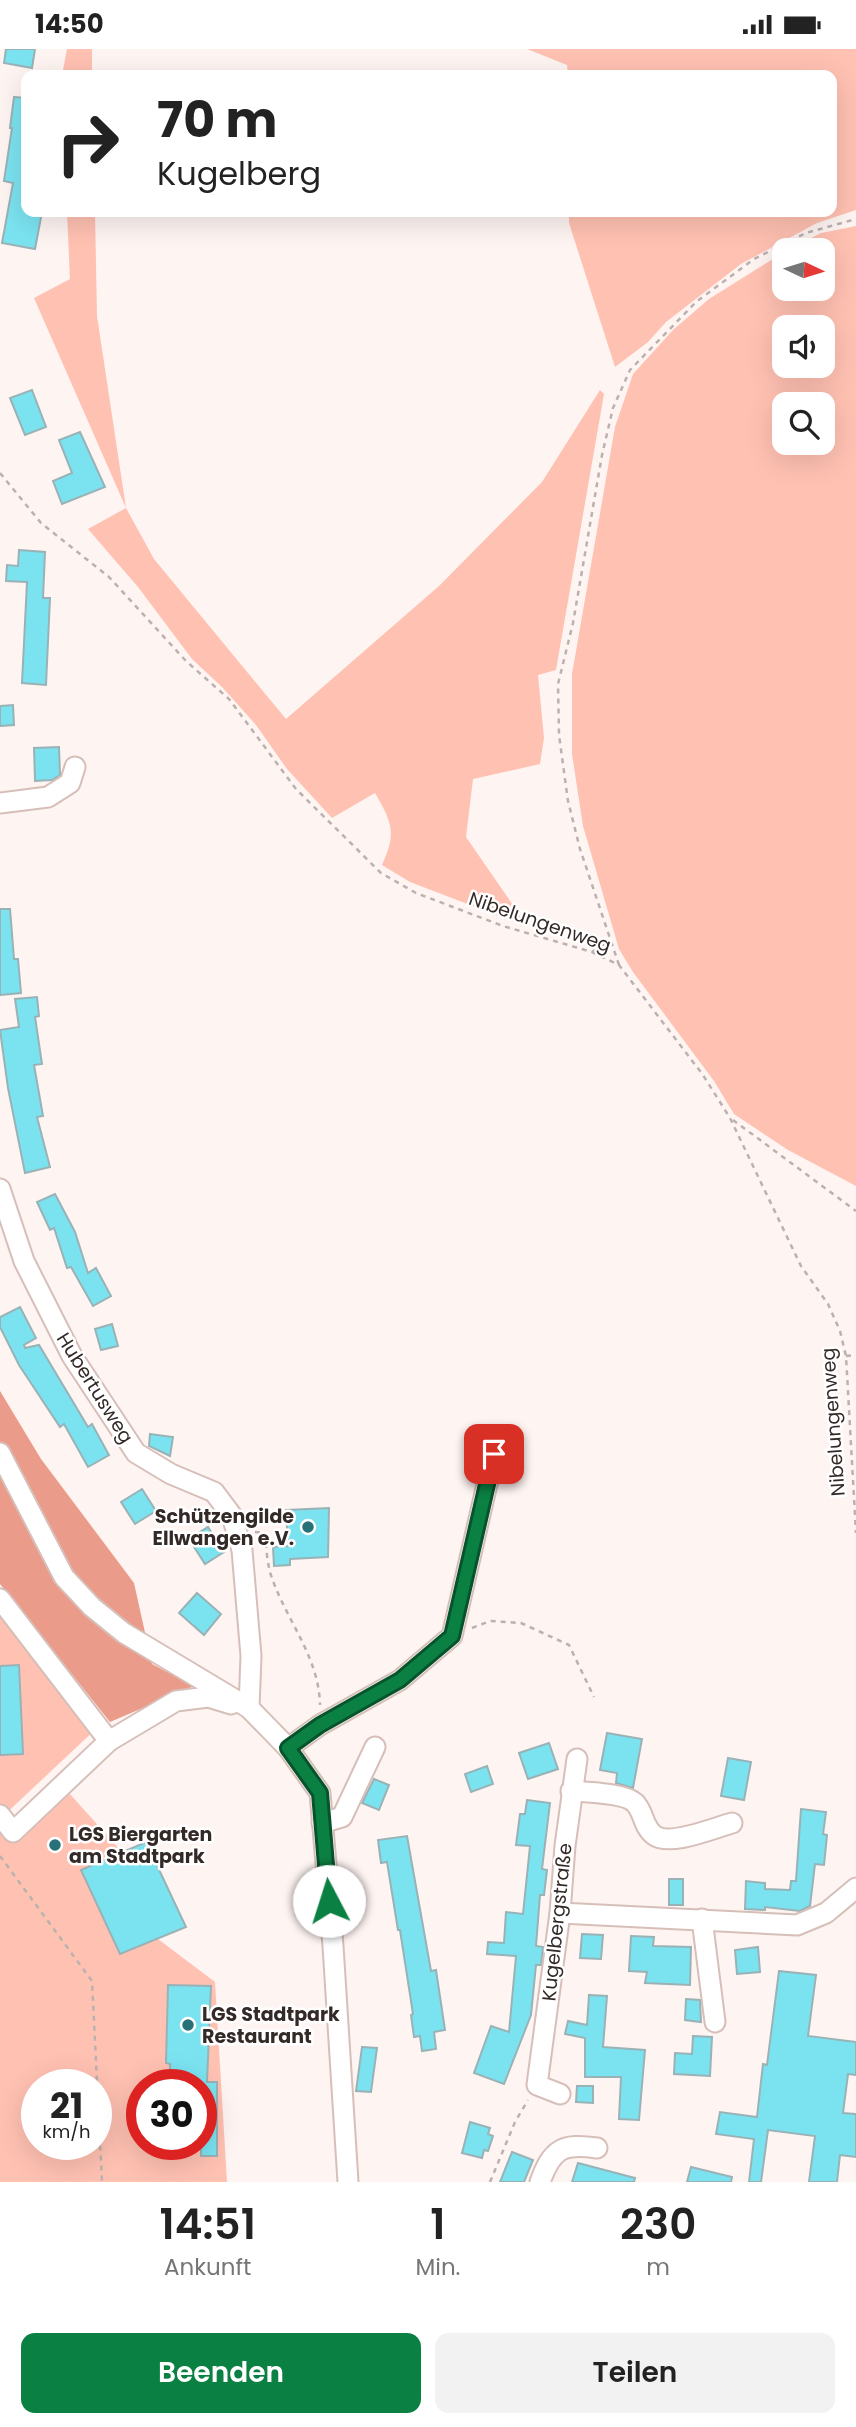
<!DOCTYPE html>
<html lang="de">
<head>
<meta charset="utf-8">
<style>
	body { margin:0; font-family:Poppins,sans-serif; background:#f2f2f2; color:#222; height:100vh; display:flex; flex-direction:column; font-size:26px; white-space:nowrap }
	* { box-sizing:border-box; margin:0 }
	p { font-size:23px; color:#767676 }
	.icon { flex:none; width:38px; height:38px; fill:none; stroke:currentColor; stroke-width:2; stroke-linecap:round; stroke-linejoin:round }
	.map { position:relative; height:2133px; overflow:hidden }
	.panel { display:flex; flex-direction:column; background:#fff; flex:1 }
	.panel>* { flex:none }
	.hud { position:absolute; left:21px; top:21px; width:816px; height:147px; border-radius:14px; box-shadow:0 7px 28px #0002; background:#fff; color:#222; overflow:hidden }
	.needle { width:46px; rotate:94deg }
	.fabs { position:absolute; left:772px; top:189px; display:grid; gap:14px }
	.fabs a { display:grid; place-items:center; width:63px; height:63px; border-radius:14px; background:#fff; box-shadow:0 7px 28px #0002; font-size:35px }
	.speed { position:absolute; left:21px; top:2020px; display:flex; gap:14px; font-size:35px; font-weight:700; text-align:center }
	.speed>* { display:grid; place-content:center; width:91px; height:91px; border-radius:50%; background:#fff; box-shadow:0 7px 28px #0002; line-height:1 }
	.speed small { font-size:18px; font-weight:400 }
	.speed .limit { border:10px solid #d22; background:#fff; color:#111 }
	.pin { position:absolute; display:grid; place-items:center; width:60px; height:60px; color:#fff; margin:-30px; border-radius:14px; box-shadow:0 4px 10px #0006 }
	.me { position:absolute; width:77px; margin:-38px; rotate:355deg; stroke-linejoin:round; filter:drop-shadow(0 0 5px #0008) }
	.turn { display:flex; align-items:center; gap:24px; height:147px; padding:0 21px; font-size:32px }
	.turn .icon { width:91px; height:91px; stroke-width:2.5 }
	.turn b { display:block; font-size:49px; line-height:60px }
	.eta { display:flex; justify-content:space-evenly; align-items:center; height:119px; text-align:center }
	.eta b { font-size:42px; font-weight:600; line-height:49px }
	.button { display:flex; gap:14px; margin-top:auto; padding:14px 21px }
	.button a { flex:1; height:80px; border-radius:14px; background:#0b8043; color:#fff; font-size:28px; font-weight:600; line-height:80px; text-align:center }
	.button a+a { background:#f2f2f2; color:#222 }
	.status { display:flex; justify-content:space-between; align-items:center; height:49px; padding:0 35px; background:#fff; direction:ltr }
	.status svg { height:19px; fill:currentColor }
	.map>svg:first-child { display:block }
	.green { fill:#ffc1b2; fill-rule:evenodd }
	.forest { fill:#ea9b89 }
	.building { fill:#7be3f0; stroke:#99b2b6; stroke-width:2 }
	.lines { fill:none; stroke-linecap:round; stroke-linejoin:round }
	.minor-casing { stroke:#d7bfb9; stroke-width:23 }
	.path { stroke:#bbb1af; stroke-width:2.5; stroke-dasharray:5 5; stroke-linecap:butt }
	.minor { stroke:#fff; stroke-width:19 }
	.route-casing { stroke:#07532c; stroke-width:18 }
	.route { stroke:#0b8043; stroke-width:12 }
	.poi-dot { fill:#277179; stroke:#fff; stroke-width:2.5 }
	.labels { text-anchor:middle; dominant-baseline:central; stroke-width:5; stroke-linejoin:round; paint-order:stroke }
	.street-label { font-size:19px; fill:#332a28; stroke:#fff }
	.poi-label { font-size:19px; font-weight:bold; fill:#332a28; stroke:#fff; text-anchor:start }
</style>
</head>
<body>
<div class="status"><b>14:50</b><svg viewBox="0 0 49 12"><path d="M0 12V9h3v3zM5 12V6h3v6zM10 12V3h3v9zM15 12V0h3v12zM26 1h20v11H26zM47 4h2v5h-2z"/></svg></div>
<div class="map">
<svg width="856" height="2133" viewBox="0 0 856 2133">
	<rect width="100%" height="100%" fill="#fef4f2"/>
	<g class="green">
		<polygon points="67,0 92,0 92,26 62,26"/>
		<polygon points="527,0 856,0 856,161 817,174 741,215 666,273 648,293 615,318 569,174 569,163 831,163 831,26 568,26 567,16"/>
		<path d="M67,163H95L97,267L126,459L154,510L286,670L439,537L542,433L600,341L604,345L556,621L538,626L544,689L540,715L473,730L466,788L528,878L410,833L382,816C397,783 392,774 375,744L332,769L287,720L256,676L222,638L192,610L138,538L88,480L126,459L34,249L70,230Z"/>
		<path d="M856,177V1137L788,1101L734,1065L714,1032L633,923L619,900L583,777L572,705V625L615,378L633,325L673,281L709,250L784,203V240H822V201H787L821,184ZM822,278V317H784V278ZM822,355V394H784V355Z"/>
		<polygon points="0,1556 98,1678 0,1770"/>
		<path d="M69,1744L122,1803L81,1821L120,1905L158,1890L215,1933L227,2133H0V1782L13,1794ZM37,2035H96V2095H37ZM142,2035H201V2095H142Z"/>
	</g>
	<polygon class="forest" points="0,1342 41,1410 134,1534 152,1615 194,1637 110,1673 0,1535"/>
	<g class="building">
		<polygon points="6,0 35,0 32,19 4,14"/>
		<polygon points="14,48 26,49 26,163 42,163 35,200 2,194 13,134 4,132 12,79 10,79"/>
		<polygon points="32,341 46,378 25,386 10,349"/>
		<polygon points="80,383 105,438 62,455 53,432 72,424 59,391"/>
		<polygon points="19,501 45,503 43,549 50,549 46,636 22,634 27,533 6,532 7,516 18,517"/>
		<polygon points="13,656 14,676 0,677 0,657"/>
		<polygon points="59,698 60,726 52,731 35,732 34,699"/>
		<polygon points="0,860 10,860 14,910 18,910 21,944 0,946"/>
		<polygon points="37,948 39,967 35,968 42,1015 34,1016 43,1067 37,1068 50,1118 25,1124 8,1039 0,981 19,978 15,950"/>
		<polygon points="55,1145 75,1183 88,1224 96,1219 111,1247 93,1257 71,1218 67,1219 54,1179 50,1181 37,1153"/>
		<polygon points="20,1258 36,1289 24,1296 25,1299 39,1296 88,1378 92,1375 109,1406 88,1418 64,1375 60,1378 19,1316 0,1278 0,1268"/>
		<polygon points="112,1275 118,1297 101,1301 95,1280"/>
		<polygon points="150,1385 173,1388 170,1407 149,1397"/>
		<polygon points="142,1440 156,1462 135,1475 121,1453"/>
		<polygon points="329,1459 328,1508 290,1510 290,1516 274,1517 273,1498 288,1497 286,1461"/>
		<polygon points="208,1478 224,1503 205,1515 189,1490"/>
		<polygon points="197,1544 221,1565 204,1586 179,1564"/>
		<polygon points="19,1616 23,1705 0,1706 0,1617"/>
		<polygon points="607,1684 642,1690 633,1739 616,1734 617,1724 600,1721"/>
		<polygon points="549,1694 558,1720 528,1730 519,1704"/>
		<polygon points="728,1709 751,1713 744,1751 721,1747"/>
		<polygon points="487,1717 493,1735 471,1743 465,1725"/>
		<polygon points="374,1730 389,1736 379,1761 362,1754"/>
		<polygon points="527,1751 550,1754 542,1820 547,1821 544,1846 540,1846 536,1897 543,1898 541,1916 536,1916 531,1966 504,2035 474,2024 491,1977 509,1983 516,1907 487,1905 488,1893 504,1894 506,1863 523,1865 530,1797 516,1796 520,1765 525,1765"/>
		<polygon points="801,1760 826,1763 823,1785 827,1786 824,1816 815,1815 810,1857 800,1862 765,1858 765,1861 745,1860 746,1832 765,1834 765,1840 790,1841 791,1832 796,1832"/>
		<polygon points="407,1787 431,1922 436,1921 445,1981 434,1983 436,2000 422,2002 420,1987 414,1988 411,1966 413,1965 400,1881 398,1881 387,1813 381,1814 378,1791"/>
		<polygon points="146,1793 186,1878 120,1905 81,1821"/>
		<rect x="669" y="1830" width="14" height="26"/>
		<polygon points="582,1885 603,1886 601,1910 580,1909"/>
		<polygon points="631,1887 654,1888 653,1897 691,1898 690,1936 645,1934 647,1923 629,1922"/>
		<polygon points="758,1898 760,1923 737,1925 735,1901"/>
		<polygon points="779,1922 816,1926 808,1987 856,1993 856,2026 848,2025 843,2064 856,2065 856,2108 840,2106 837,2133 809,2133 815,2087 768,2081 761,2133 749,2133 754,2090 716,2085 720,2063 757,2068 763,2015 767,2016"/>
		<polygon points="168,1936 211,1937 207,2033 217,2033 217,2107 201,2107 201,2035 170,2035 170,2015 166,2014"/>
		<polygon points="589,1946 607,1947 603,1998 645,2001 639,2071 619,2070 621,2028 585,2028 585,1989 565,1985 568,1972 587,1976"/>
		<polygon points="686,1950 700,1951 701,1973 685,1971"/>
		<polygon points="693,1987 712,1988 710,2027 674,2025 675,2004 692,2005"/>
		<polygon points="362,1998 377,1999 371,2043 356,2042"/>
		<polygon points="577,2037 593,2037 593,2054 576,2053"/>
		<polygon points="470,2073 490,2079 488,2085 493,2087 488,2102 484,2101 482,2109 462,2104"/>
		<polygon points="512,2103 533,2111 524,2133 500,2133"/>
		<polygon points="578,2114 635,2129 634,2133 572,2133"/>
		<polygon points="691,2118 732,2128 731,2133 687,2133"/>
	</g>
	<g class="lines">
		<defs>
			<g id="minor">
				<polyline points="0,754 48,748 70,734 75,718"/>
				<polyline points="0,1140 24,1212 72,1307 136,1404 171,1425 214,1443 232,1467 242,1501 251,1607 249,1659"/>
				<polyline points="0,1404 64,1528 92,1558 124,1584 249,1659 288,1699 320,1744 333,1897 348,2133"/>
				<polyline points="0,1550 109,1692"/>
				<polyline points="288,1699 320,1676 400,1631 452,1587 494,1405"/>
				<path d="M571,1742C585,1743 625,1744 635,1754C644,1763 643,1778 654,1786C669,1798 714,1779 732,1774"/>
				<polyline points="0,1766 13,1783 109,1692 176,1652 208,1648 231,1655"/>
				<polyline points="322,1774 342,1768 375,1698"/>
				<polyline points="560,1864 797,1876 826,1864 856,1839"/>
				<polyline points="702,1870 715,1973"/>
				<polyline points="560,2045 537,2036 560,1864 565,1797 577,1710"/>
				<path d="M540,2133C552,2100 562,2094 597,2099"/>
			</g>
		</defs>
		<use href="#minor" class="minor-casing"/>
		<g class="path">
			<polyline points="0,424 41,474 109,528 186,612 229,650 296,740 381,824 416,844 503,877 592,903 619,916 703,1026 730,1069 801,1217 828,1255 840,1282 846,1307 856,1484"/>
			<polyline points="592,903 609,892"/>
			<polyline points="619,916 580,800 568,752 559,686 558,635 573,574 602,406 613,359 630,321 696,253 754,210 806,184 856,170"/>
			<polyline points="733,1071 856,1162"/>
			<polyline points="846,1307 856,1306"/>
			<path d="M255,1483L265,1484C266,1497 267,1511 270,1523C284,1569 319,1606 320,1656"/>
			<polyline points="472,1579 490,1572 521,1574 569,1596 594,1648"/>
			<polyline points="0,1807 92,1932 102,2133"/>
			<polyline points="490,2133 515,2073 528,2051"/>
		</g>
		<use href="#minor" class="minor"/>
	</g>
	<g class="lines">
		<defs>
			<polyline id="route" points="329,1852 320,1744 288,1699 320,1676 400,1631 452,1587 494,1405"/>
		</defs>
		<use href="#route" class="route-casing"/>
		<use href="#route" class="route"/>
	</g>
	<g class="poi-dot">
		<circle cx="308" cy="1478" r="7"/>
		<circle cx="55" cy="1796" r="7"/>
		<circle cx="188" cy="1976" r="7"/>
	</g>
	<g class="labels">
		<g class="street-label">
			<text transform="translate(540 873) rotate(19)">Nibelungenweg</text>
			<text transform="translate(95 1339) rotate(58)">Hubertusweg</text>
			<text transform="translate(833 1373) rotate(-94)">Nibelungenweg</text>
			<text transform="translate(557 1873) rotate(-84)">Kugelbergstraße</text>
		</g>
		<g class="poi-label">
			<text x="294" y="1467" text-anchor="end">Schützengilde<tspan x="294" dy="22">Ellwangen e.V.</tspan></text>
			<text x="69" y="1785">LGS Biergarten<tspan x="69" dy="22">am Stadtpark</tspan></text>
			<text x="202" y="1965">LGS Stadtpark<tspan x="202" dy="22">Restaurant</tspan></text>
		</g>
	</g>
</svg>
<div class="fabs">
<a><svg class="needle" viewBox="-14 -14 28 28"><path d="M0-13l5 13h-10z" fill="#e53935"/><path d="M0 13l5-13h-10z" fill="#767676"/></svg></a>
<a><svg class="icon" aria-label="sound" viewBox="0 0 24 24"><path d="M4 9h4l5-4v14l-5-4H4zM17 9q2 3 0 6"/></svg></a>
<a><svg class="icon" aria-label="search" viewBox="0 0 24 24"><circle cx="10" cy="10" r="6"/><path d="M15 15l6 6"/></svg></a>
</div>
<div class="speed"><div>21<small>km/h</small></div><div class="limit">30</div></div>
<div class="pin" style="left:494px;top:1405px;background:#d93025"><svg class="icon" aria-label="arrive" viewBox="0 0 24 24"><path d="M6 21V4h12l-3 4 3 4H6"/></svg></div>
<svg class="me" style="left:329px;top:1852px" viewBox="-20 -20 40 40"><circle r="19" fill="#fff"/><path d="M0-13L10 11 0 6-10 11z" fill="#0b8043"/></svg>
<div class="hud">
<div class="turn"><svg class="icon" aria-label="right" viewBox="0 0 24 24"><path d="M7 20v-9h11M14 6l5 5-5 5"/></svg><div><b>70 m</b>Kugelberg</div></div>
</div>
</div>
<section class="panel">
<div class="eta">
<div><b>14:51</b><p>Ankunft</p></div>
<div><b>1</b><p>Min.</p></div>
<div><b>230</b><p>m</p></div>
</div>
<div class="button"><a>Beenden</a><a>Teilen</a></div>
</section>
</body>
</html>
